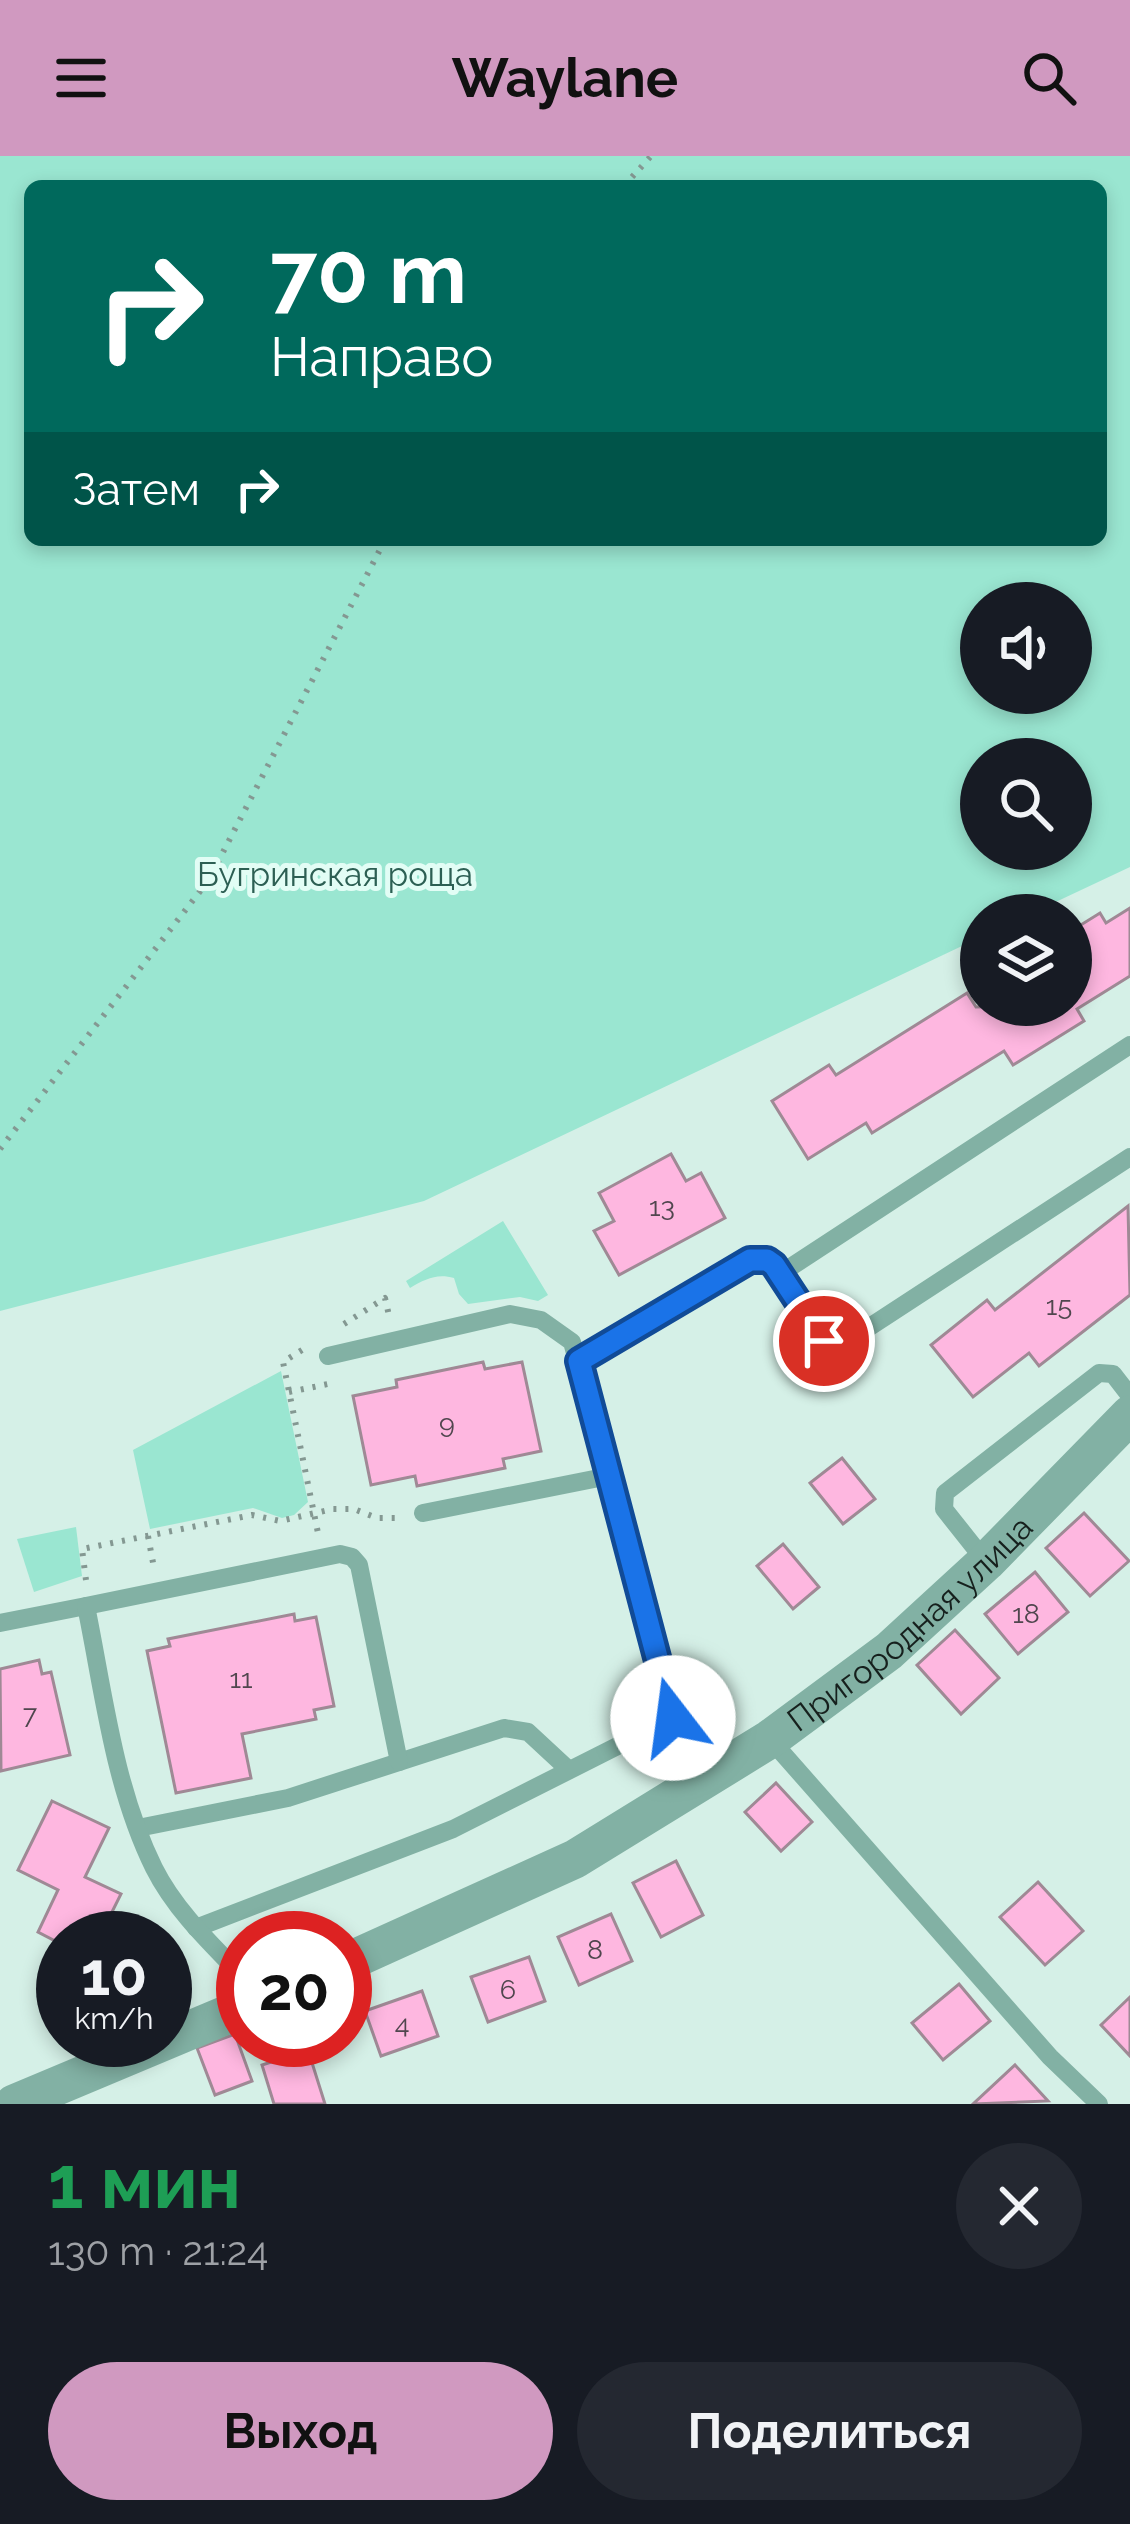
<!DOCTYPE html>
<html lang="ru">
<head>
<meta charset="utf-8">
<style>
	body { margin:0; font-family:Raleway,sans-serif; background:#242831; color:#f1f3f6; height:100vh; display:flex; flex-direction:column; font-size:45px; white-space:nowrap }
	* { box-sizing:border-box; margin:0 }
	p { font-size:39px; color:#9ea1a6 }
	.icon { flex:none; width:66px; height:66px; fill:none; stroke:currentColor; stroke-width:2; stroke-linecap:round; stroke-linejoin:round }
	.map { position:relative; height:1948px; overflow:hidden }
	.details { display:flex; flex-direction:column; background:#171b24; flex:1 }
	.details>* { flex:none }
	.banner { position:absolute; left:24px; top:24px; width:1083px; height:366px; border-radius:18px; box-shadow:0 6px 18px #0003; background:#00695c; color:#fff; overflow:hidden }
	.controls { position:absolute; left:960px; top:426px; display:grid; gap:24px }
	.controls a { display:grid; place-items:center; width:132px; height:132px; border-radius:50%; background:#171b24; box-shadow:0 6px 18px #0003; font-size:60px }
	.speed { position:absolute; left:36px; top:1755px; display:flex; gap:24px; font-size:60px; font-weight:700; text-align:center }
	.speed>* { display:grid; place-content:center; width:156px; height:156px; border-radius:50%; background:#171b24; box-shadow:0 6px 18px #0003; line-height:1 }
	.speed small { font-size:30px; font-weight:400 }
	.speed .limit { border:18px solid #d22; background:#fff; color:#111 }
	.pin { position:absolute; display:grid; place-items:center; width:102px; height:102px; color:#fff; margin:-51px; border:6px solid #fff; border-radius:50%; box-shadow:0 3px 12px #0007 }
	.me { position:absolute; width:132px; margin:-66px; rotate:345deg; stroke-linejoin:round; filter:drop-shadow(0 0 9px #0008) }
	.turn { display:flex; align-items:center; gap:42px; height:252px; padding:0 48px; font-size:54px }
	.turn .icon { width:156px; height:156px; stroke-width:2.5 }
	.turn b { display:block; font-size:84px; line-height:102px }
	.then { display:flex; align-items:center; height:114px; padding:0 48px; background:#0003; gap:24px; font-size:45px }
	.round { display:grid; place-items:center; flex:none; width:126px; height:126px; border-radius:63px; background:#242831 }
	.overview { display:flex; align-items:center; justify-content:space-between; height:204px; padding:0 48px }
	h1 { font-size:72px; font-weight:700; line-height:90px; color:#1e9e55 }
	.primary-button { display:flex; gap:24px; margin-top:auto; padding:24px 48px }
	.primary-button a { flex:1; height:138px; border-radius:72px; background:#d099c0; color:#111; font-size:48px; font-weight:700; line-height:138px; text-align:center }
	.primary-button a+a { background:#242831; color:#f1f3f6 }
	header { display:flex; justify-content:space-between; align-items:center; height:156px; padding:0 48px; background:#d099c0; color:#111; font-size:54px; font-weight:700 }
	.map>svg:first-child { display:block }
	.green { fill:#9ae6d1; fill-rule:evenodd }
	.building { fill:#feb7e0; stroke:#9f8995; stroke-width:3 }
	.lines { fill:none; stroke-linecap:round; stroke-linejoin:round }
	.path { stroke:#849892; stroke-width:6; stroke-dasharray:3 9; stroke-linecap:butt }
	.service { stroke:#82b1a4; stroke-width:18 }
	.minor { stroke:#82b1a4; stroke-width:39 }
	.route-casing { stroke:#114b97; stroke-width:30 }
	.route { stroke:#1a73e8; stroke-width:21 }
	.labels { text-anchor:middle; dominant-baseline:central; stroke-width:10; stroke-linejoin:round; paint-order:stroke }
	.number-label { font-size:27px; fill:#50464e }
	.park-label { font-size:33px; fill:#2c5f53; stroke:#e2fdf5 }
	.street-label { font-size:33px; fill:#16201d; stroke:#e2fdf5 }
</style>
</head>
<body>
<header><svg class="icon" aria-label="menu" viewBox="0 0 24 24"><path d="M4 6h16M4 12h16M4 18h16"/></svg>Waylane<svg class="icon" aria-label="search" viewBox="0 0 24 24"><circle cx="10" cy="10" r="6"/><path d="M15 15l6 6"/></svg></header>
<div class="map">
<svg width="1130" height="1948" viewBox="0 0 1130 1948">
	<rect width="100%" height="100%" fill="#d5f0e7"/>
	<g class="green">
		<path d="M0,0H1130V711L1028,759H981V781L424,1045L0,1155ZM30,30H1101V384H30ZM981,447H1071V537H981ZM981,603H1071V693H981Z"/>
		<path d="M503,1065L548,1139L538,1145L520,1141L468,1148L459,1138L454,1122C437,1117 425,1123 410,1132L406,1125Z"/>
		<polygon points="281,1215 308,1346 294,1359 282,1362 253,1352 150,1373 133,1294"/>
		<polygon points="76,1371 82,1420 34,1436 17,1383"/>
	</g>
	<g class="building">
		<polygon points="1130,752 1130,820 1077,853 1084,865 1013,909 1004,895 872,977 866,967 808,1003 772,945 829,909 836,919 967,837 976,851 1071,849 1071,775 1100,757 1106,767"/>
		<polygon points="671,998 686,1025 701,1017 725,1062 619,1119 594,1075 614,1065 599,1037"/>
		<polygon points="1128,1050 1130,1139 1039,1210 1029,1197 973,1241 931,1189 987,1144 995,1154"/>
		<polygon points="483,1206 485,1213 522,1206 541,1295 503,1303 505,1312 417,1330 415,1320 371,1329 353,1240 397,1231 396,1224"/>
		<polygon points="842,1302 875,1343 843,1368 810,1327"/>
		<polygon points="1084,1357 1129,1405 1090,1440 1046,1392"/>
		<polygon points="783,1388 819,1431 793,1453 757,1410"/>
		<polygon points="1035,1416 1068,1456 1018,1498 985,1458"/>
		<polygon points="294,1458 295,1465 316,1461 334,1550 314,1554 316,1563 242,1578 251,1622 176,1637 147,1495 170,1490 168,1483"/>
		<polygon points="955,1474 999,1522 961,1558 917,1509"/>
		<polygon points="39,1504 42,1518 51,1516 70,1599 1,1615 0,1513"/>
		<polygon points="776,1627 812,1666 781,1695 745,1656"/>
		<polygon points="52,1645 109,1672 85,1721 121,1738 99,1782 63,1782 63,1789 38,1776 58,1734 18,1714"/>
		<polygon points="676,1705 703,1759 661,1781 633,1727"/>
		<polygon points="1038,1726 1083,1775 1045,1809 1000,1761"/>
		<polygon points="611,1758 632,1805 579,1829 558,1781"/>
		<polygon points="529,1801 545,1845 488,1866 471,1821"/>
		<polygon points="959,1828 990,1865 943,1904 912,1867"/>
		<polygon points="422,1835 438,1880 381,1900 365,1855"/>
		<polygon points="1130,1841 1130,1900 1101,1869"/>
		<polygon points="235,1878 252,1925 215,1939 197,1892"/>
		<polygon points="308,1894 325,1948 274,1948 262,1909"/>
		<polygon points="1015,1909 1048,1945 973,1948"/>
	</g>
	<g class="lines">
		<g class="path">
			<polyline points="624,30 651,0"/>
			<polyline points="0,993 208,725 385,384"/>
			<polyline points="344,1168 385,1142 390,1164"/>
			<polyline points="302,1194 283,1206 318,1377"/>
			<polyline points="289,1236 333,1227"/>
			<polyline points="148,1380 154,1412"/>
			<polyline points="86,1424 82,1393 252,1359 280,1365 333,1353 354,1353 377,1362 402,1362"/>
		</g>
		<g class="service">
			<polyline points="780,1118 824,1185 832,1190 842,1189 1130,1001"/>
			<polyline points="328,1200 510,1158 541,1164 572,1186 673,1562 715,1618"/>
			<polyline points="579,1205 750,1104 767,1104 780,1118 1130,889"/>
			<polyline points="423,1357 609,1320"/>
			<polyline points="986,1406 944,1353 945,1337 1099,1217 1113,1218 1130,1240"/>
			<polyline points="0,1467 86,1450"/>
			<polyline points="770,1583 1050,1901 1099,1948"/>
			<polyline points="138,1672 288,1642 504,1572 528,1576 569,1614"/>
			<polyline points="196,1772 453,1673 673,1562"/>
			<path d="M243,1821C211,1788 175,1754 154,1712C114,1631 104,1538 86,1450L340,1398L352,1401L359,1409L399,1606"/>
		</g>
		<g class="minor">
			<path id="s1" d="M345,1807L575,1703L770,1583L889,1495L986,1406L1130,1259"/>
			<polyline points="14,1948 243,1852"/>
		</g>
	</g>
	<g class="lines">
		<defs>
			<polyline id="route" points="673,1562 579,1205 750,1104 767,1104 774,1109 824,1185"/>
		</defs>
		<use href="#route" class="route-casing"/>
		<use href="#route" class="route"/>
	</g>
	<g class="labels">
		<g class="number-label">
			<text x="662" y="1050">13</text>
			<text x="1059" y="1149">15</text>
			<text x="447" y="1267">9</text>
			<text x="1026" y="1457">18</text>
			<text x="241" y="1522">11</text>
			<text x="30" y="1558">7</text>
			<text x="595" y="1793">8</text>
			<text x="508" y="1833">6</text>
			<text x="402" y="1867">4</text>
		</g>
		<g class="park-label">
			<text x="335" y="718">Бугринская роща</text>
		</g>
		<g class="street-label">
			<text stroke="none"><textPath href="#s1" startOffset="663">Пригородная улица</textPath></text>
		</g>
	</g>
</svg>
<div class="controls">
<a><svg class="icon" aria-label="sound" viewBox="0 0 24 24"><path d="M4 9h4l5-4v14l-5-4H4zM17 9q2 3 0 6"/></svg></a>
<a><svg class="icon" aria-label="search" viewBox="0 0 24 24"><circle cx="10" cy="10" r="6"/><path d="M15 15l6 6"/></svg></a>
<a><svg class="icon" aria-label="layers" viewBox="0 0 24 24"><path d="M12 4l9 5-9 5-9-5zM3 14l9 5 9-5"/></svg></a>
</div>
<div class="speed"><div>10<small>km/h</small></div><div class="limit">20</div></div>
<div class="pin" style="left:824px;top:1185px;background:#d93025"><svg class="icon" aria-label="arrive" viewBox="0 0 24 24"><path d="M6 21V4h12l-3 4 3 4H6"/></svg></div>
<svg class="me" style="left:673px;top:1562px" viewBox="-20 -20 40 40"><circle r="19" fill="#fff"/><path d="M0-13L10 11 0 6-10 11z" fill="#1a73e8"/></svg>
<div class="banner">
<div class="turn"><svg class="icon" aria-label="right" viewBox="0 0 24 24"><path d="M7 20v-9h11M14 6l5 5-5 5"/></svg><div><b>70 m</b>Направо</div></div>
<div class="then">Затем<svg class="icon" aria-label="right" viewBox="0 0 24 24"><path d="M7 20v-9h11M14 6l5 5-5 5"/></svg></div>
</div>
</div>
<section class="details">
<div class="overview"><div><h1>1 мин</h1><p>130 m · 21:24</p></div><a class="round"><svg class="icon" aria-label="close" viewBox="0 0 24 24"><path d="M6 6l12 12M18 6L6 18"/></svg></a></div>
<div class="primary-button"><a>Выход</a><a>Поделиться</a></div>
</section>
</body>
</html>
